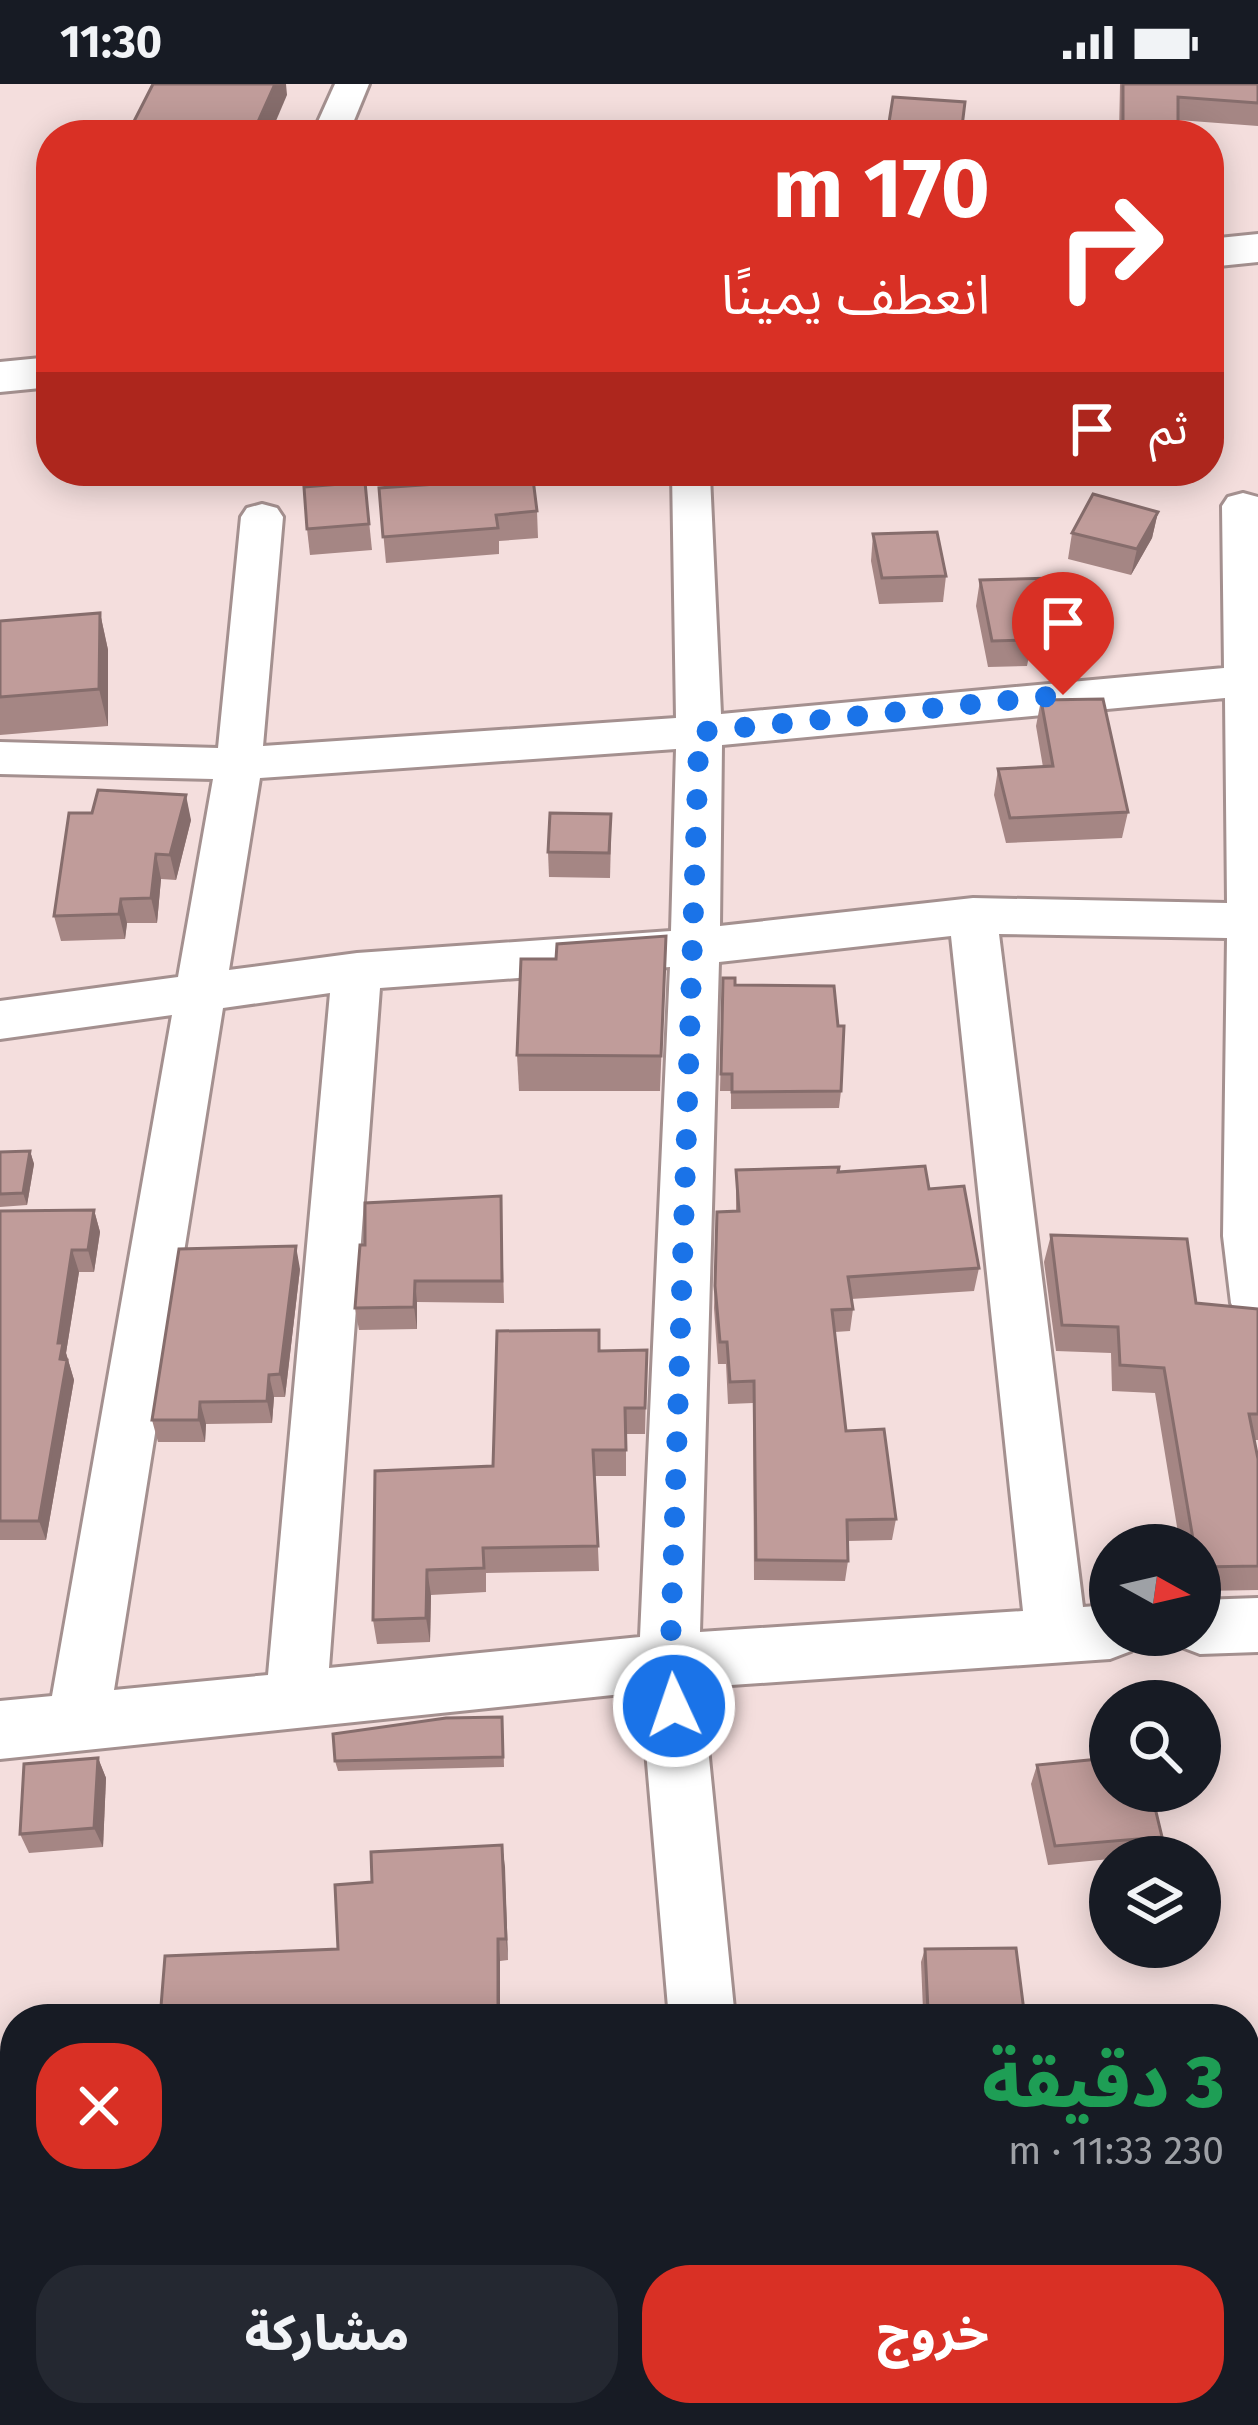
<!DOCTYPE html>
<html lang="ar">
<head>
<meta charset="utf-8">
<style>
	body { margin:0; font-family:"Fira Sans","Noto Sans Arabic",sans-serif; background:#242831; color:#f1f3f6; direction:rtl; height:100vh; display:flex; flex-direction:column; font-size:45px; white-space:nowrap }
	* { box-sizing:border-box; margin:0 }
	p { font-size:39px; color:#9ea1a6 }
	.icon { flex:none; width:66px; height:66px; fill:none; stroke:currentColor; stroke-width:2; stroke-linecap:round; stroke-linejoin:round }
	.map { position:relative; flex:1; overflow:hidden; direction:ltr }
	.side { position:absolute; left:0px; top:1920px; width:1260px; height:423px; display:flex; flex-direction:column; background:#171b24; border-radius:48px 48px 0 0; box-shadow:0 6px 30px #0003; direction:rtl }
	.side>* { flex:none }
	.banner { position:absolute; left:36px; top:36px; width:1188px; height:366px; border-radius:48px; box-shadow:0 6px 30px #0003; direction:rtl; background:#d93025; color:#fff; overflow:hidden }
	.needle { width:78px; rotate:98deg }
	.tools { position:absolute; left:1089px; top:1440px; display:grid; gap:24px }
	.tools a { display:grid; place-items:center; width:132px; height:132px; border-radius:50%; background:#171b24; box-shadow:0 6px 30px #0003; font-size:60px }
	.pin { position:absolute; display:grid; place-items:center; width:102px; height:102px; color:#fff; margin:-123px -51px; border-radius:50% 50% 50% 0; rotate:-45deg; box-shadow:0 0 12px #0007 }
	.pin .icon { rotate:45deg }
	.me { position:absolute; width:132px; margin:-66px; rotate:357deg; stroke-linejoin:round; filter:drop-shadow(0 0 9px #0008) }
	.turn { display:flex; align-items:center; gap:42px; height:252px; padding:0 36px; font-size:54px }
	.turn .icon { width:156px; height:156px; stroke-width:2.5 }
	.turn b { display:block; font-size:84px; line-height:102px }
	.then { display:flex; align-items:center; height:114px; padding:0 36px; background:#0003; gap:24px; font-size:45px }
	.round { display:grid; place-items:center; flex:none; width:126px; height:126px; border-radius:48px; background:#242831 }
	.overview { display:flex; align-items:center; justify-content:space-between; height:204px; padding:0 36px }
	h1 { font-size:72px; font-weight:800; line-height:90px; color:#1e9e55 }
	.cta { display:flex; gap:24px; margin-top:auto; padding:24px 36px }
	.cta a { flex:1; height:138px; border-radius:48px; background:#d93025; color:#fff; font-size:48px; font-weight:800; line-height:138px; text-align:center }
	.cta a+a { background:#242831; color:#f1f3f6 }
	.status { display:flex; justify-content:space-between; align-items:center; height:84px; padding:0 60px; background:#171b24; direction:ltr }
	.status svg { height:33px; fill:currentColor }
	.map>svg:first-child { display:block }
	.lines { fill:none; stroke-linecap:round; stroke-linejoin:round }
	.minor-casing { stroke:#a4908f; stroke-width:6 }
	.tertiary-casing { stroke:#a4908f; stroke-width:6 }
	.minor { fill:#fff; fill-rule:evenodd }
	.tertiary { fill:#fff; fill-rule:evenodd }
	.wall { fill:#a58684 }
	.shaded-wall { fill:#866d6c }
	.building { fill:#c09c9a; stroke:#866d6c; stroke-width:3 }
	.route { stroke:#1a73e8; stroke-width:21; stroke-dasharray:0 37.8 }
</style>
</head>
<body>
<div class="status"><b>11:30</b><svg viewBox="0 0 49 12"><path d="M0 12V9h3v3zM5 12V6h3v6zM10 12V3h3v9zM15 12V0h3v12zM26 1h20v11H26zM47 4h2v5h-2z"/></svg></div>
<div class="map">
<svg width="1258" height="2341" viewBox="0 0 1258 2341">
	<rect width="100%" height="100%" fill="#f4dedd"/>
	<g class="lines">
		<defs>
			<g id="minor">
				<polygon points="335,0 369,0 348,51 312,51"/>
				<path d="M672,387H706L710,392L721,630L1224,584L1222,422L1228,413L1243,409L1258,413V1241L1239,1235L1231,1219L1223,1152L1227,854L999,850L1083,1523L1110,1521V1551H1139L1131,1567L1110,1575L702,1603L735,1935H669L641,1608L0,1675V1617L52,1612L172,931L0,955V917L178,893L213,695L0,690V658L218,664L241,433L247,424L262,420L277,424L283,433L263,662L676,634ZM1225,614L1227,819L973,814L720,842L722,661ZM676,665L671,847L357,869L229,886L260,694ZM951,852L1023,1527L700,1548L719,878ZM670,883L640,1553L329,1584L380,904ZM330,909L268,1591L114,1606L223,924Z"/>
				<polygon points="1258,1514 1258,1568 1200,1570 1179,1562 1174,1551 1200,1551 1200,1516"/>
				<rect x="1245" y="2031" width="13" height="68"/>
				<polygon points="15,2132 15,2202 0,2204 0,2134"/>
			</g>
			<g id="tertiary">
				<polygon points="1258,150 1258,178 1209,183 1209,155"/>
				<polygon points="51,273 51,303 0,308 0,278"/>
			</g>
		</defs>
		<use href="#minor" class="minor-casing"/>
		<use href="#tertiary" class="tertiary-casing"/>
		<use href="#minor" class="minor"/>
		<use href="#tertiary" class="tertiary"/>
	</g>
	<g class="wall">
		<polygon points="1120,0 1258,0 1258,42 1178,36 1178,51 1119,51"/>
		<polygon points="365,398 372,466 310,471 307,445"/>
		<polygon points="379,404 537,427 538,454 499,457 499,470 386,479"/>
		<polygon points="1158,428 1152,454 1131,491 1068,475 1072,449"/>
		<polygon points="873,450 946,492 943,518 879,520 871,477"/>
		<polygon points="980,496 1064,540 1059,566 1030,567 1027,582 988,583 976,522"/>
		<polygon points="100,529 108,566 108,642 0,651 0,537"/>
		<polygon points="1041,616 1128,728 1122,754 1006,759 994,711 998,685 1043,683 1036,642"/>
		<polygon points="191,736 176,796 161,795 157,839 127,839 125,855 61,857 54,832"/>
		<polygon points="611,756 610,794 549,793 548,768"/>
		<polygon points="666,852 660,1007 519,1007 517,971 556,875"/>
		<polygon points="723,894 735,901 838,942 841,1007 839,1024 731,1025 731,1007 720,1007"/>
		<polygon points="30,1067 34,1080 27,1121 0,1123 0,1068"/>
		<polygon points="736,1086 838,1088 929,1105 979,1184 974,1207 851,1215 853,1225 850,1247 835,1248 846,1347 896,1435 892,1456 847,1457 848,1477 845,1497 754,1496 753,1319 728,1320 726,1280 718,1280 714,1224 717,1128 736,1127"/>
		<polygon points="501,1112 504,1219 417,1218 417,1245 359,1246 355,1224 365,1161"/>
		<polygon points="94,1126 100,1148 94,1188 79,1188 66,1269 74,1296 46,1456 0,1456 0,1127"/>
		<polygon points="1051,1151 1196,1219 1258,1225 1258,1356 1254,1356 1258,1375 1258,1506 1200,1507 1200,1461 1180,1461 1155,1309 1112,1307 1111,1269 1056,1267 1044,1178"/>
		<polygon points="300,1185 285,1313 274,1313 272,1339 206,1340 205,1358 158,1358 152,1336"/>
		<polygon points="647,1266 645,1350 626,1350 626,1392 595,1392 599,1487 486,1489 486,1508 431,1511 430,1558 377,1560 373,1536 493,1382 599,1267"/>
		<polygon points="503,1643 504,1683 338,1687 335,1677"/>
		<polygon points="98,1674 106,1694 103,1763 29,1769 20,1750"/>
		<polygon points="1037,1681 1162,1753 1153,1771 1110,1773 1110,1775 1048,1781 1031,1700"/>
		<polygon points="502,1761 508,1876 500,1877 500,1935 160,1935 338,1865 372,1798"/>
		<polygon points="925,1865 1025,1935 923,1926 921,1878"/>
		<polygon points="1245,2183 1250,2228 1258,2228 1258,2320 1245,2320"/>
		<polygon points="1123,2328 1176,2328 1177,2341 1125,2341"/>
	</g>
	<g class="shaded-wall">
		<polygon points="275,0 286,0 287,11 270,51 252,51"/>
		<polygon points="1158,428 1152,454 1131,491 1137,465"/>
		<polygon points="100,529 108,566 108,642 99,605"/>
		<polygon points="186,711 191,736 176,796 170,771"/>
		<polygon points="156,770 161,795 157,839 151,814"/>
		<polygon points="121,815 127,839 125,855 119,830"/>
		<polygon points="30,1067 34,1080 27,1121 23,1109"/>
		<polygon points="94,1126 100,1148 94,1188 88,1166"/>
		<polygon points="296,1162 300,1185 285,1313 280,1290"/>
		<polygon points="72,1166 79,1188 66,1269 74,1296 46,1456 39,1437 60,1275 58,1259"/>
		<polygon points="415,1197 417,1218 417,1245 414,1223"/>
		<polygon points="269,1291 274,1313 272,1339 267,1317"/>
		<polygon points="200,1318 206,1340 205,1358 199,1336"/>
		<polygon points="427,1486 431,1511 430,1558 426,1534"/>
		<polygon points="98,1674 106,1694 103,1763 94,1744"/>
		<polygon points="502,1761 505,1783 508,1876 506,1855"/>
		<polygon points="498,1855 500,1877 500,1935 498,1935"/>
		<polygon points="99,2328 109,2328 108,2341 98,2341"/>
	</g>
	<g class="building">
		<polygon points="153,0 275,0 252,51 127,51"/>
		<polygon points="1123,0 1258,0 1258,19 1178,13 1178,51 1123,51"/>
		<polygon points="893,13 965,18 961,51 887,51"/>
		<polygon points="532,387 537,427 496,431 498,444 383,453 379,404 464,398 463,392"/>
		<polygon points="365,398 369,440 307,445 304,403"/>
		<polygon points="1093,410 1158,428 1137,465 1072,449"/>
		<polygon points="937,448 946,492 882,494 873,450"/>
		<polygon points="1054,494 1064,540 1029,541 1032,556 992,557 980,496"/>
		<polygon points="100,529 99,605 0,613 0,537"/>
		<polygon points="1103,615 1128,728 1010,734 998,685 1053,682 1041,616"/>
		<polygon points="98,706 186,711 170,771 156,770 151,814 121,815 119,830 54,832 69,729 92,729"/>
		<polygon points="550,729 611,730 609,769 548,768"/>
		<polygon points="666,852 661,972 517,971 521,875 556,875 557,860"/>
		<polygon points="723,894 735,894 735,901 834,902 838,942 844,942 841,1007 732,1008 732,990 721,990"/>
		<polygon points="30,1067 23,1109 0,1110 0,1068"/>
		<polygon points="925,1082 929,1105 964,1102 979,1184 848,1193 853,1225 832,1226 846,1347 884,1345 896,1435 847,1436 848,1477 756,1476 754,1297 730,1298 727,1258 720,1258 715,1202 717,1128 739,1127 736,1086 839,1083 838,1088"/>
		<polygon points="501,1112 502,1197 415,1197 414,1223 355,1224 360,1161 365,1161 365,1119"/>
		<polygon points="94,1126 88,1166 72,1166 58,1259 63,1259 60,1275 67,1276 39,1437 0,1437 0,1127"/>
		<polygon points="1051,1151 1187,1155 1196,1219 1258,1225 1258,1330 1249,1330 1258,1375 1258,1482 1200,1483 1200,1461 1194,1461 1164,1284 1120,1281 1118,1243 1062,1241"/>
		<polygon points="296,1162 280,1290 269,1291 267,1317 200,1318 199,1336 152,1336 179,1165"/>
		<polygon points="599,1246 599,1267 647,1266 645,1324 625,1324 626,1366 593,1366 598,1462 483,1464 484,1484 427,1486 426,1534 373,1536 375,1387 493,1382 497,1247"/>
		<polygon points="502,1633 503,1673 335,1677 333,1650 446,1634"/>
		<polygon points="98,1674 94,1744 20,1750 24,1680"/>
		<polygon points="1110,1674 1110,1707 1151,1707 1162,1753 1055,1762 1037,1681"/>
		<polygon points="502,1761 506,1855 498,1855 498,1935 160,1935 165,1872 338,1865 335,1801 372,1798 371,1768"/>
		<polygon points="1016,1864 1025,1935 826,1935 826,1930 928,1926 925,1865"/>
		<polygon points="1245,2183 1250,2228 1258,2228 1258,2312 1245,2312"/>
		<polygon points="15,2228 15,2328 99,2328 98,2341 11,2341 13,2316 7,2316"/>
		<polygon points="649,2328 700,2328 701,2341 538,2341 538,2334 649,2331"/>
		<polygon points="1131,2328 1176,2328 1177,2341 1132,2341"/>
	</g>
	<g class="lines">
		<polyline class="route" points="674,1622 670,1578 699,648 1063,611"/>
	</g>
</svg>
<div class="tools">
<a><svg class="needle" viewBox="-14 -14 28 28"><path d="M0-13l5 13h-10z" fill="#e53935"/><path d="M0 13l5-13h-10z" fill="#9ea1a6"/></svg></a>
<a><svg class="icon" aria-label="search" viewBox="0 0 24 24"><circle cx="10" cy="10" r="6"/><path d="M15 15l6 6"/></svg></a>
<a><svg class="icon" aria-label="layers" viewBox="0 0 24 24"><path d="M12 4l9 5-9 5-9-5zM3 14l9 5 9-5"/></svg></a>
</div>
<div class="pin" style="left:1063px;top:611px;background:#d93025"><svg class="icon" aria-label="arrive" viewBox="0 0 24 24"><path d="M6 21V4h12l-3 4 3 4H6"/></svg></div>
<svg class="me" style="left:674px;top:1622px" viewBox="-20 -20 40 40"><circle r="17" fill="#1a73e8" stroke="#fff" stroke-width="3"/><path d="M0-11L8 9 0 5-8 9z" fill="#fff"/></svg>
<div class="banner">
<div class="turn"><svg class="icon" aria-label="right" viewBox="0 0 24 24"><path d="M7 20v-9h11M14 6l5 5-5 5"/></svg><div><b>170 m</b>انعطف يمينًا</div></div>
<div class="then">ثم<svg class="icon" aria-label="arrive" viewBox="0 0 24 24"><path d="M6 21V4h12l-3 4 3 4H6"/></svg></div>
</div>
<section class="side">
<div class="overview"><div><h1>3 دقيقة</h1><p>230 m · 11:33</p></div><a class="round" style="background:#d93025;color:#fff"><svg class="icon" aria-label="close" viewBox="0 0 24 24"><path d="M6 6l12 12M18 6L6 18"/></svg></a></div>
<div class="cta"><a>خروج</a><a>مشاركة</a></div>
</section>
</div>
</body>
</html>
